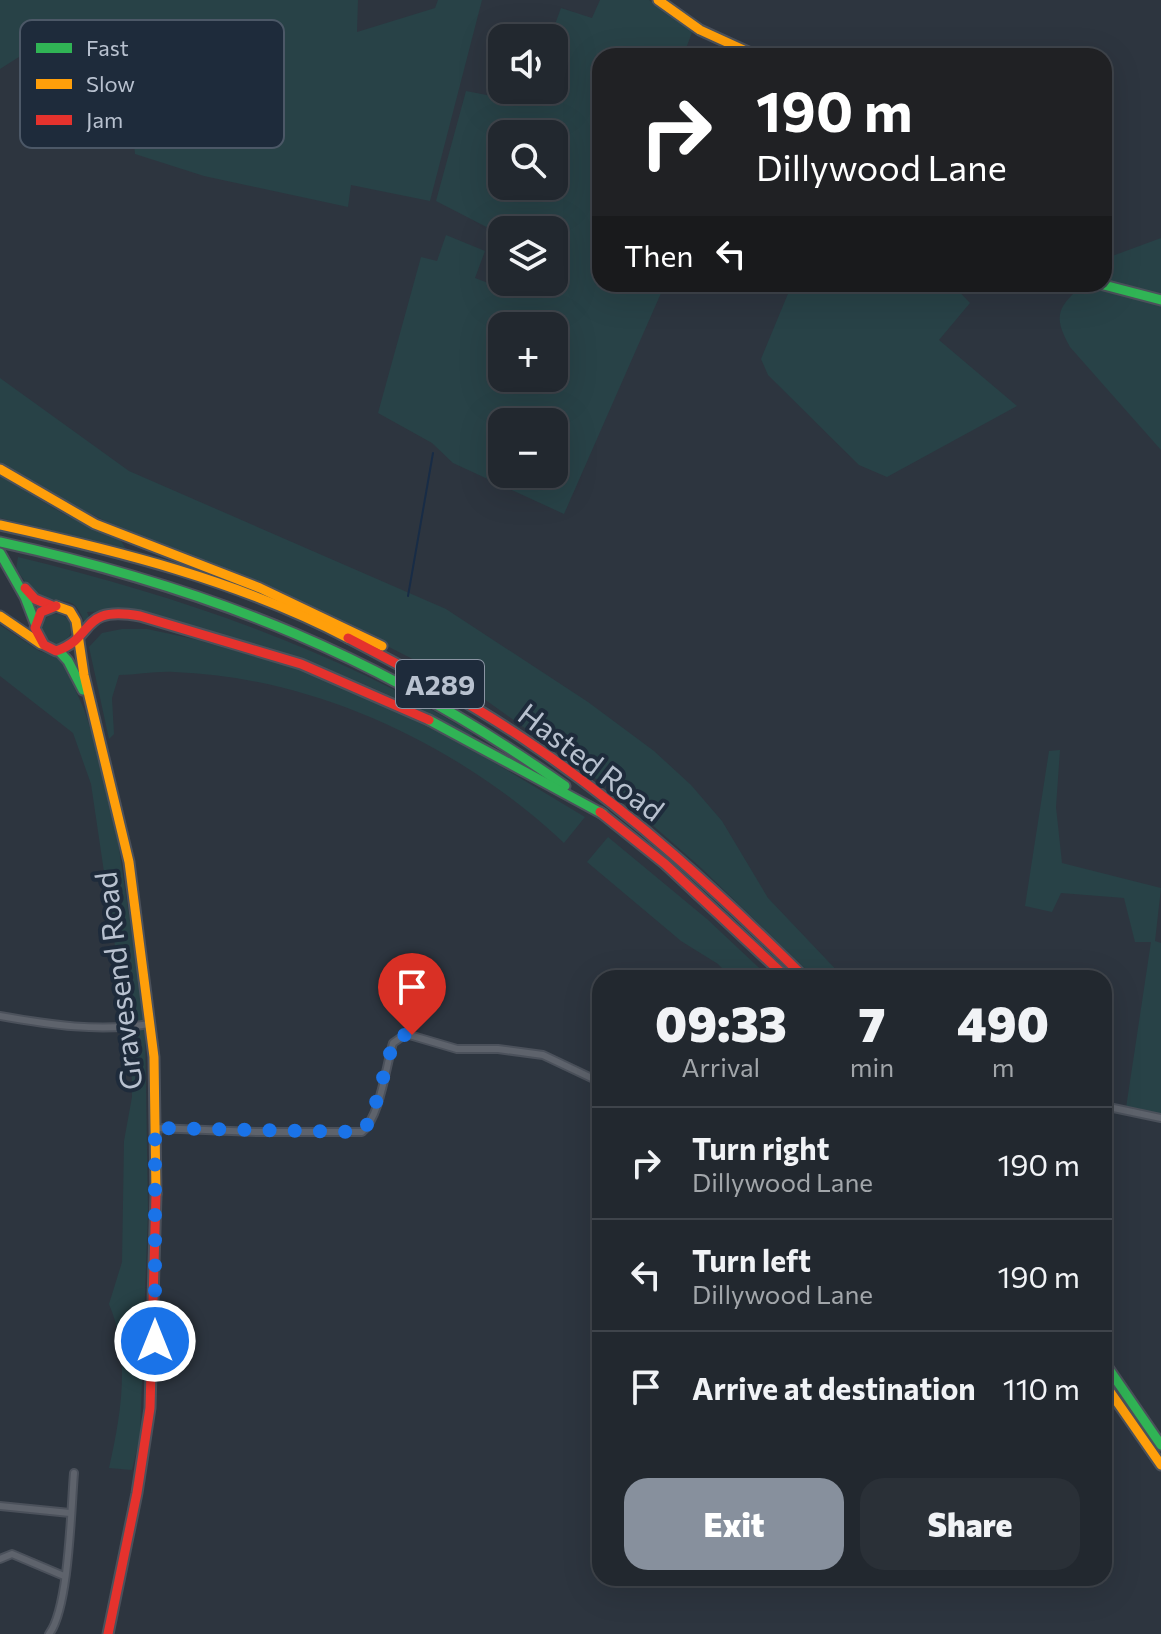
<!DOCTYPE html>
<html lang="en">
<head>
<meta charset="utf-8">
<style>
	body { margin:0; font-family:Commissioner,sans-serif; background:#2a3037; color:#f1f3f6; height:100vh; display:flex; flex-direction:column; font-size:30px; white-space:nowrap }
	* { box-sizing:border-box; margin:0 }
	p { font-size:26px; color:#a2a6aa }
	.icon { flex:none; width:44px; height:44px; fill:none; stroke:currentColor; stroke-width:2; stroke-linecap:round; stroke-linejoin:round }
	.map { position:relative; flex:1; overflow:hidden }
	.drawer { position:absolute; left:592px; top:970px; width:520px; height:616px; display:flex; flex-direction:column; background:#22282f; border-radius:24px; box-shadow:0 8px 32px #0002,0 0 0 2px #3f444b }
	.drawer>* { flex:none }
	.guide { position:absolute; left:592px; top:48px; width:520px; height:244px; border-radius:24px; box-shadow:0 8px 32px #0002,0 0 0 2px #3f444b; background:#202124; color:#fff; overflow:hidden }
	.tools { position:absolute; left:488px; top:24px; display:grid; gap:16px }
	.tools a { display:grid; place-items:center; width:80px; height:80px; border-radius:16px; background:#22282f; box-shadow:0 8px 32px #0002,0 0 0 2px #3f444b; font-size:40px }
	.pin { position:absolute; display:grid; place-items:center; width:68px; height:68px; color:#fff; margin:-82px -34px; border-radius:50% 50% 50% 0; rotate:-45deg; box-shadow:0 0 8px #0007 }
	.pin .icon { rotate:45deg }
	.me { position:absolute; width:88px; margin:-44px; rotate:0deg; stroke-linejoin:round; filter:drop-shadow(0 0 6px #0008) }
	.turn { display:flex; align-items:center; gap:28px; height:168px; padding:0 32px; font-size:36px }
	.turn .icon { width:104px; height:104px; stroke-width:2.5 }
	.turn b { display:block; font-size:56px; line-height:68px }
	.then { display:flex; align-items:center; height:76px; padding:0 32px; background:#0003; gap:16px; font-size:30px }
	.eta { display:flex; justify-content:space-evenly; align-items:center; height:136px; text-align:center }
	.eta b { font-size:48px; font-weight:800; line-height:56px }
	.action { display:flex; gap:16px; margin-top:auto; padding:16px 32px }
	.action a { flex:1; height:92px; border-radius:24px; background:#87909d; color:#fff; font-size:32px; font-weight:800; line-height:92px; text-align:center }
	.action a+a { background:#2a3037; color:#f1f3f6 }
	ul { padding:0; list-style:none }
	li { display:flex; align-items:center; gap:24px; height:112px; padding:0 32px; border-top:2px solid #3f444b }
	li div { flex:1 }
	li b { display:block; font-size:30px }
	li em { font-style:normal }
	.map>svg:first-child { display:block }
	.green { fill:#284247; fill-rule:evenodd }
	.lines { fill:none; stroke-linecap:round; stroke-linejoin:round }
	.stream { stroke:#182c46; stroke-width:2 }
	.street-casing { stroke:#4b515b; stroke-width:10 }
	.fast-casing { stroke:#4b515b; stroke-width:13 }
	.slow-casing { stroke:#4b515b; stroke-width:13 }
	.jam-casing { stroke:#4b515b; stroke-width:13 }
	.street { stroke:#5e636c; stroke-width:6 }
	.fast { stroke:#30b455; stroke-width:9 }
	.slow { stroke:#ff9f0a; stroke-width:9 }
	.jam { stroke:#e5322d; stroke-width:9 }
	.route { stroke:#1a73e8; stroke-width:14; stroke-dasharray:0 25.2 }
	.labels { text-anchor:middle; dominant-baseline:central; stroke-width:8; stroke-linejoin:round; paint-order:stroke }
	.shield { fill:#1e2b3b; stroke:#8a94a3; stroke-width:2 }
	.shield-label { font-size:28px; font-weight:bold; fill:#b8c1cf }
	.street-label { font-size:30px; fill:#b8c1cf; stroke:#1e2b3b }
	.key { fill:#1e2b3b; stroke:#4c5867; stroke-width:2 }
	.key-label { font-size:22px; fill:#b8c1cf }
</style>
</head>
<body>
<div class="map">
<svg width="1161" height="1634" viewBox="0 0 1161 1634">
	<rect width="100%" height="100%" fill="#2d353f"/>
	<g class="green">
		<path d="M0,0H358L357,32L435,8L438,0H482L430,201L351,185L348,207L204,176L135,154L133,132C120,124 104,119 93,110C75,95 72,83 48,75L41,43L0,69Z"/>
		<path d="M600,0H649L693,30L683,56H600V284H665L564,514L453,463L432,443L378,413L421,257L437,261L446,235L485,251L475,278L496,286L502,272V282H554V230H502V235L436,201L466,91L497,97L500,81L502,90H554V38H550L561,8L592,18ZM502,134H554V186H502ZM502,326H554V378H502ZM502,422H554V474H502Z"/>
		<polygon points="1161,238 1161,296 1104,283 1104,259"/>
		<polygon points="792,284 952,284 970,303 939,340 1017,406 887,477 859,465 768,375 761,359"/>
		<path d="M1084,284L1161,303V450L1070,347C1052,315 1058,307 1084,284Z"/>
		<polygon points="0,378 129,471 446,609 588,702 654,751 691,785 722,821 768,898 844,978 815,978 699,866 616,793 466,686 385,645 132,534 64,501 0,463"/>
		<polygon points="0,476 62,513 121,541 126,549 0,518"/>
		<path d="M18,557C178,596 331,647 473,734L472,736C376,686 278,644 171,623C143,617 116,610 87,612L89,617L84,621C73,595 69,605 45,597C32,593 24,580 16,569Z"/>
		<circle cx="56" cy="629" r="15"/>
		<path d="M0,625L39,651L57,657L65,667L84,709L102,764L117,835L145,1022L148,1211L140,1437L132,1470L109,1468C121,1415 131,1356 109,1304L122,1262L124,1141L132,1097L131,1041L122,1031L125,1014L91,784L73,733L0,676Z"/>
		<path d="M122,629H147L194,639L320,675L462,743L585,817L564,843C461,746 316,677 174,672C155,671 137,675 119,675L112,698L114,734L109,739L89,647L102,633Z"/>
		<polygon points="1060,750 1056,807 1062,863 1161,888 1155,941 1161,943 1161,1114 1126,1108 1151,942 1135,942 1124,898 1061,893 1052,912 1025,906 1049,751"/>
		<polygon points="608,837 707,919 770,978 732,978 718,964 681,941 587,862"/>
	</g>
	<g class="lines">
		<polyline class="stream" points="408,596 433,453"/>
		<defs>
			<g id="street">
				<path d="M0,1016C51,1025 98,1032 150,1024"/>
				<polyline points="1104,1106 1161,1118"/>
				<path d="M155,1128L257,1132H362C380,1117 386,1066 393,1043L406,1034L457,1049H498L543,1055L600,1082"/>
				<polyline points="0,1506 70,1513"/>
				<polyline points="0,1559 12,1554 64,1576"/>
				<path d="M49,1634C69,1609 71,1508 74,1473"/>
			</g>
			<g id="fast">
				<polyline points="1100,284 1161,300"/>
				<path d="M0,542C217,590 383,658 565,786"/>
				<polyline points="0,553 25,597 35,623"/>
				<polyline points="59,651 68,661 83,690"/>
				<polyline points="429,720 603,814"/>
				<polyline points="1104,1362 1161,1445"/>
			</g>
			<g id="slow">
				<polyline points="658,0 700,30 757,56"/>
				<polyline points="0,469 95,524 260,588 382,646"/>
				<path d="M0,525C119,551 239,581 348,638"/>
				<polyline points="56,606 70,611 76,621 84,675 129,862 154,1057 156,1194"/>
				<polyline points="0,616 41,644"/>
				<polyline points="1104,1383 1161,1465"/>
			</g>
			<g id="jam">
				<polyline points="25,588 35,599 52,606"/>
				<path d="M56,606L41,612L35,628L44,645L56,651C97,637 78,605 140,616L301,664L429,720"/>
				<path d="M348,638C413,672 477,706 537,748C635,815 721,895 805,978"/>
				<polyline points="600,812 665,864 787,978"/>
				<polyline points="108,1634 137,1493 150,1408 156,1194"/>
			</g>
		</defs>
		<use href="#street" class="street-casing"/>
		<use href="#fast" class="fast-casing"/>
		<use href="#slow" class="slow-casing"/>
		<use href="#jam" class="jam-casing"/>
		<use href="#street" class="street"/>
		<use href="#fast" class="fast"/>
		<use href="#slow" class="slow"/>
		<use href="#jam" class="jam"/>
	</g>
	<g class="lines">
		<polyline class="route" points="155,1341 155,1128 361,1132 371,1120 393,1043 402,1035 412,1035"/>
	</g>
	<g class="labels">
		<rect class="shield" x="396" y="660" width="88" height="48" rx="6"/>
		<g class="shield-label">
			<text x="440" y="684">A289</text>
		</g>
		<g class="street-label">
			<text transform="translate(592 761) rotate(37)">Hasted Road</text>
			<text transform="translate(117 981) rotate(-97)">Gravesend Road</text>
		</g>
	</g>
	<rect x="20" y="20" width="264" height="128" rx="12" class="key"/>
	<rect x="36" y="43" width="36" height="10" fill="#30b455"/>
	<rect x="36" y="79" width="36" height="10" fill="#ff9f0a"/>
	<rect x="36" y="115" width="36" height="10" fill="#e5322d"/>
	<g class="key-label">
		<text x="86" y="56">Fast</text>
		<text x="86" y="92">Slow</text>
		<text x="86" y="128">Jam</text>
	</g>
</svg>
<div class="tools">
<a><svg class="icon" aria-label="sound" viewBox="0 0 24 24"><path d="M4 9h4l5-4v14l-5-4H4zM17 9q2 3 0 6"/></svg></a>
<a><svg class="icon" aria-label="search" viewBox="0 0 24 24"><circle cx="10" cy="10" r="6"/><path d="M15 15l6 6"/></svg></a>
<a><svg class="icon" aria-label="layers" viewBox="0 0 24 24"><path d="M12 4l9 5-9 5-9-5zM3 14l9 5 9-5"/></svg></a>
<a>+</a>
<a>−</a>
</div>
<div class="pin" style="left:412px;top:1035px;background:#d93025"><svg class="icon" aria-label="arrive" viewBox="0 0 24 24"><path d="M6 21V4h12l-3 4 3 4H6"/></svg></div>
<svg class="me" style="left:155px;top:1341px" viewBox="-20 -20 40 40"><circle r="17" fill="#1a73e8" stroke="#fff" stroke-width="3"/><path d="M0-11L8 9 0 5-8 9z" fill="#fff"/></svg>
<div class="guide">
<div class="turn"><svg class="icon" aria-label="right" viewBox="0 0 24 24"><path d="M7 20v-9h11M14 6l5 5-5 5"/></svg><div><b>190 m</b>Dillywood Lane</div></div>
<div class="then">Then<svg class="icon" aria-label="left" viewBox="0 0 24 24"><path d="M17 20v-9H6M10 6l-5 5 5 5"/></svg></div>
</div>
<section class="drawer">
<div class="eta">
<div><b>09:33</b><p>Arrival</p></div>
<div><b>7</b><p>min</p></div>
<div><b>490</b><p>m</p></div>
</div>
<ul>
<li><svg class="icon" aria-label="right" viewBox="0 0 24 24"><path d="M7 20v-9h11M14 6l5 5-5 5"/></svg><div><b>Turn right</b><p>Dillywood Lane</p></div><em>190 m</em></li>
<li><svg class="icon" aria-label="left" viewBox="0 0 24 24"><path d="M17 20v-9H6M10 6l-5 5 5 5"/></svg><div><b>Turn left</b><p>Dillywood Lane</p></div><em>190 m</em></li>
<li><svg class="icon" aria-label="arrive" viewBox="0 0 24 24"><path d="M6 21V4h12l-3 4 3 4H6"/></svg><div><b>Arrive at destination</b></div><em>110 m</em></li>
</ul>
<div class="action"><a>Exit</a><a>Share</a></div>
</section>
</div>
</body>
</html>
